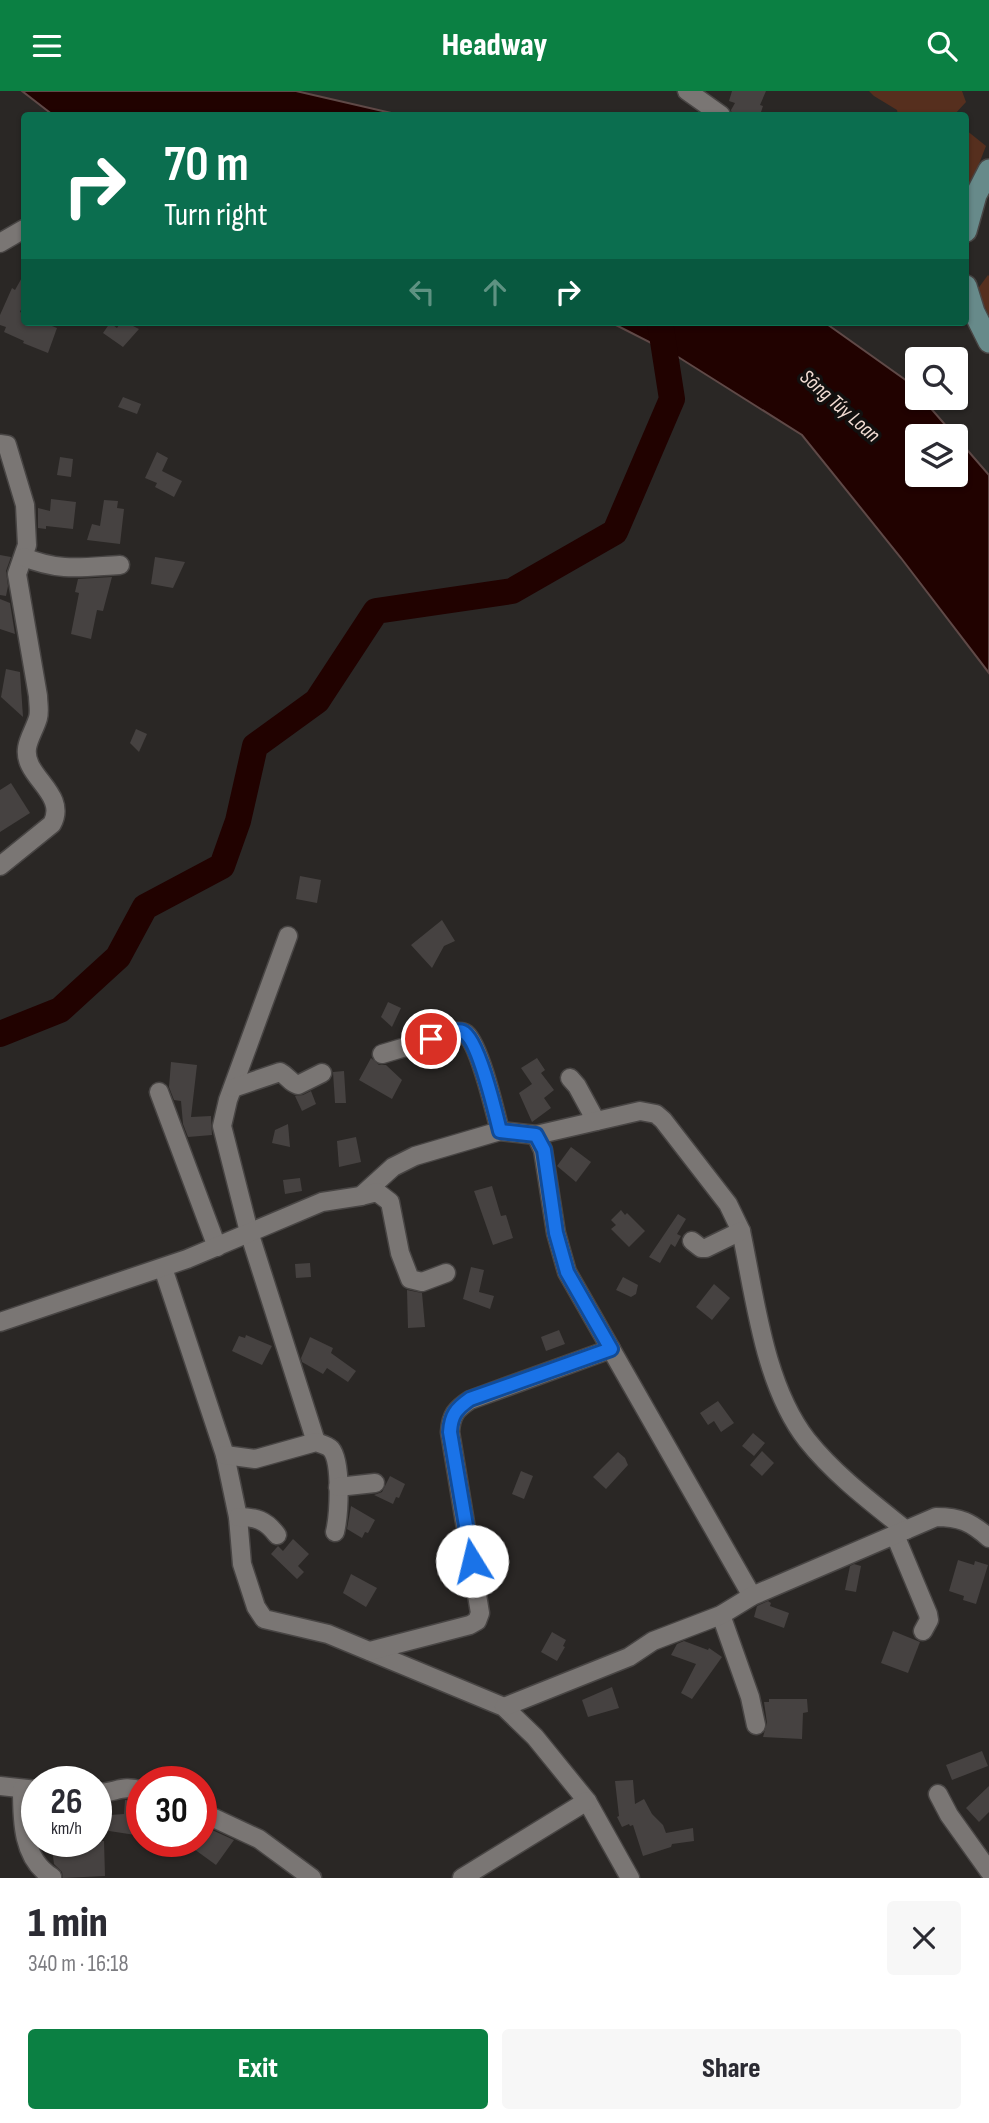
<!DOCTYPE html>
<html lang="en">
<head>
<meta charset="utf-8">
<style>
	body { margin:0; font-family:"Sofia Sans Condensed",sans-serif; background:#f7f7f7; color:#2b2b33; height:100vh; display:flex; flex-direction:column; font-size:26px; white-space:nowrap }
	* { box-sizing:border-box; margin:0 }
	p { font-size:23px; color:#7c7c81 }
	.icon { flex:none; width:38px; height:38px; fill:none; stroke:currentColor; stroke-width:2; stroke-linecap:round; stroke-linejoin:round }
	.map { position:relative; height:1787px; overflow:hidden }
	.side { display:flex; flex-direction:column; background:#fff; flex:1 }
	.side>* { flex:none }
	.hud { position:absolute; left:21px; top:21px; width:948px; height:214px; border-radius:7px; box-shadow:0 2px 5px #0004; background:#0b6e4f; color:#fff; overflow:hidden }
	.fabs { position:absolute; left:905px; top:256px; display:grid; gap:14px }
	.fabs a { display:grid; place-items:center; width:63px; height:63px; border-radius:7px; background:#fff; box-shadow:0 2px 5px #0004; font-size:35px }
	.speed { position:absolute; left:21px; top:1675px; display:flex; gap:14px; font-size:35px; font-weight:700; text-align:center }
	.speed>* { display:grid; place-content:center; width:91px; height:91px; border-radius:50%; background:#fff; box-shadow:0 2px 5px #0004; line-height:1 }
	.speed small { font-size:18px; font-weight:400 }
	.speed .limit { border:10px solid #d22; background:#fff; color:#111 }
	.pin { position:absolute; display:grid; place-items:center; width:60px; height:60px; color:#fff; margin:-30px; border:4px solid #fff; border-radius:50%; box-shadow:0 2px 7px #0007 }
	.me { position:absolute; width:77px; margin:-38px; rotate:351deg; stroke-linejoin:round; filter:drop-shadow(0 0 5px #0008) }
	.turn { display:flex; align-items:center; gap:24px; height:147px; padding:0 28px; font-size:32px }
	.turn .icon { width:91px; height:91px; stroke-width:2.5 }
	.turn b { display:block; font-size:49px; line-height:60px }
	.lanes { display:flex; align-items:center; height:66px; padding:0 28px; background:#0003; justify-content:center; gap:35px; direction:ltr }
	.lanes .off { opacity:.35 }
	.round { display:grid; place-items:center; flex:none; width:74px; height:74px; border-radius:7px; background:#f7f7f7 }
	.summary { display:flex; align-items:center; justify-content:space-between; height:119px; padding:0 28px }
	h1 { font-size:42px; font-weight:800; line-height:52px }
	.primary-button { display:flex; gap:14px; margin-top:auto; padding:14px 28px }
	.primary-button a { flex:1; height:80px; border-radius:7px; background:#0b8043; color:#fff; font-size:28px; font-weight:800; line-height:80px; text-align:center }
	.primary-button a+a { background:#f7f7f7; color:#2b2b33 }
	header { display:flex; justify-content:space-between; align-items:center; height:91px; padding:0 28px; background:#0b8043; color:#fff; font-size:32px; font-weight:800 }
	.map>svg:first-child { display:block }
	.green { fill:#562f1e }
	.water { fill:#210200; stroke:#5f4947; stroke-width:2 }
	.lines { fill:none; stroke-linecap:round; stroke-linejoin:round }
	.river { stroke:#210200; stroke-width:26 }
	.building { fill:#464241 }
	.street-casing { stroke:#484544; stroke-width:21 }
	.secondary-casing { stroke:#484544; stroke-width:24 }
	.street { stroke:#7a7674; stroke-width:18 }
	.secondary { stroke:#678a8a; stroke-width:21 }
	.route-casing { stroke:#114b97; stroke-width:18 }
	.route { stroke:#1a73e8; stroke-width:12 }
	.labels { text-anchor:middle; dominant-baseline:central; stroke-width:7; stroke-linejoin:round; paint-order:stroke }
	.water-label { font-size:21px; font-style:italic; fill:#f3ddd4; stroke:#12100f }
</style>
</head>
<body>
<header><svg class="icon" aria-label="menu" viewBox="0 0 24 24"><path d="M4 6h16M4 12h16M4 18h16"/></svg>Headway<svg class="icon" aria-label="search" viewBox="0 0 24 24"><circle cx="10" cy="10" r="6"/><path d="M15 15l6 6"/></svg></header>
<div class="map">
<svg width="989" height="1787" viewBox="0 0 989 1787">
	<rect width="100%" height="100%" fill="#2a2725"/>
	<g class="green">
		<polygon points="869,0 962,0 966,11 954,24 898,24 897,19 874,5"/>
		<polygon points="966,39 986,55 966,106"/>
		<polygon points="988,184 989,185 989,225 977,199"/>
	</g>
	<g class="water">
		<polygon points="22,0 296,0 400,24 53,24"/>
		<polygon points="610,231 824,231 907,290 917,301 917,306 921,306 955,345 917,345 917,383 956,383 956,346 989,384 989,582 901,467 802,344 675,264"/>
	</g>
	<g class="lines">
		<polyline class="river" points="0,943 60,919 118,866 145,816 222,775 238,730 255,655 317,610 376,520 512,500 615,441 672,308 660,231"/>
	</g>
	<g class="building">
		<polygon points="732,0 766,0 760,14 763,15 760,24 732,24 731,19 735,12 729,10"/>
		<polygon points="24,183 24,211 20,221 24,223 24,231 42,231 57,237 48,262 23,252 24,250 4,241 6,236 0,234 0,224 12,197 15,199"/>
		<polygon points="121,231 135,231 133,235 139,238 123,256 103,242 110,232 117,237"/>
		<polygon points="123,306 141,313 137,323 118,316"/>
		<polygon points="157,361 168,367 162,380 182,390 174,406 155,396 157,392 145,387"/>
		<polygon points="60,366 73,368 71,386 57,384"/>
		<polygon points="51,408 76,411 73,438 46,435 46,438 38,437 38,417 50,420"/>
		<polygon points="104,409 118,410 117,417 124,418 120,453 87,449 92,433 100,435"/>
		<polygon points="0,464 11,466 6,480 8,495 6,505 0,504"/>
		<polygon points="155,466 185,471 173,497 151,493"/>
		<polygon points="112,486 103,520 97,519 91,548 71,543 79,502 75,501 78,488"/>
		<polygon points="0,508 10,512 15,543 0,538"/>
		<polygon points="6,578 20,581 23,626 1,606"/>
		<polygon points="136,638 147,643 139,661 130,652"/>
		<polygon points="11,692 30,722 0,741 0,699"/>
		<polygon points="300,785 321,789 317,812 296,808"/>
		<polygon points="442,829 455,850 444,855 432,877 411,854"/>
		<polygon points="388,911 401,917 392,936 381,926"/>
		<polygon points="371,967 379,974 386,974 402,989 392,1008 359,989"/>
		<polygon points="537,967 545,979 541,982 554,999 544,1007 551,1017 532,1031 519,1002 532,993 521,977"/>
		<polygon points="171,971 197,974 191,1026 211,1025 212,1044 188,1046 183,1033 181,1010 174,1009 169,996"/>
		<polygon points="344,980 346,1012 335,1012 333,981"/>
		<polygon points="311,1000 316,1013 302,1020 295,1005 303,1004"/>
		<polygon points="288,1033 290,1056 272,1052 275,1039"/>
		<polygon points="356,1046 361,1071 339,1076 337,1050"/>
		<polygon points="571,1056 591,1071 576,1091 557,1075"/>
		<polygon points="300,1087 302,1100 285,1103 283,1089"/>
		<polygon points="492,1095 501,1125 506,1124 513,1147 493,1154 474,1100"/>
		<polygon points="621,1119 625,1124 627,1122 645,1140 629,1156 611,1138 616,1134 611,1129"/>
		<polygon points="678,1123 686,1128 677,1143 681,1145 675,1156 671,1153 660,1172 649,1166"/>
		<polygon points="310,1172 311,1186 296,1187 295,1173"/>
		<polygon points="471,1176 484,1179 479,1201 494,1205 490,1218 463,1208"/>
		<polygon points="623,1186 638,1194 636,1203 631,1206 616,1199"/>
		<polygon points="714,1193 730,1207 712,1229 696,1216"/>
		<polygon points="407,1199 422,1202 425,1236 408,1237"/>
		<polygon points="559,1239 565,1253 546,1260 541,1246"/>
		<polygon points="246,1244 272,1255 262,1274 232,1260 239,1245 245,1247"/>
		<polygon points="310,1246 333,1257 331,1262 356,1280 348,1291 327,1277 323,1283 302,1271 301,1267"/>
		<polygon points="718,1310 734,1332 721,1341 714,1330 708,1334 700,1322"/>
		<polygon points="753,1342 765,1352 754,1365 742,1355"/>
		<polygon points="762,1360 774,1372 762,1385 750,1374"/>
		<polygon points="618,1361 625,1367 628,1374 606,1398 593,1386"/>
		<polygon points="521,1380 533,1385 524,1408 512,1403"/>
		<polygon points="390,1385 405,1393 399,1407 396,1406 393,1413 374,1404 382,1401"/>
		<polygon points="351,1415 375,1429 368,1442 365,1441 362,1447 347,1438"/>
		<polygon points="293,1448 309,1463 298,1475 304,1481 297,1488 271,1463 278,1455 283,1460"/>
		<polygon points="958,1469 974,1474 975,1470 988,1474 976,1513 963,1509 964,1505 949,1500"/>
		<polygon points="854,1473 861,1475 856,1501 845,1499 850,1475"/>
		<polygon points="351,1483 377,1497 366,1516 343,1502"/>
		<polygon points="768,1510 771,1512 770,1515 789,1522 784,1537 754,1526 757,1515"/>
		<polygon points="893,1540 920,1551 908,1582 881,1572"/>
		<polygon points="552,1541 566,1549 563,1555 565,1556 557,1570 541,1561"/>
		<polygon points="684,1550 708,1559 709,1557 722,1566 692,1608 681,1602 696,1573 671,1564 677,1553"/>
		<polygon points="612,1596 619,1617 588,1626 582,1609"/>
		<polygon points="769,1608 807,1608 808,1621 803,1622 802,1648 763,1646 767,1632 764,1611 769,1611"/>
		<polygon points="982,1660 988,1675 952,1689 946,1674"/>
		<polygon points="633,1689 635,1713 644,1708 652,1723 663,1734 666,1742 693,1737 694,1750 672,1753 671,1756 643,1765 633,1734 630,1735 629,1733 622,1736 617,1726 619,1725 615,1690"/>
		<polygon points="989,1695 989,1721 979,1731 966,1717"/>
		<polygon points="125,1709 140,1711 138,1729 142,1729 142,1745 96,1738 96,1725 124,1723"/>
		<polygon points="201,1734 234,1749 216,1774 183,1750 201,1750"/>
		<polygon points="51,1750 104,1750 105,1785 63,1787 62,1781 54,1773"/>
	</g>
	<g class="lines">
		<defs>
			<g id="street">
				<polyline points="687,0 721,24"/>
				<polyline points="0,152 24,138"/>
				<path d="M0,353L7,354L25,414L27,454L17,483L38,605C38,612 40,620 38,627C33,644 21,656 30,674C39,693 65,709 52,733L0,775"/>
				<path d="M24,466C60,481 83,476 120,474"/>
				<polyline points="288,845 228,1009 222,1035 249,1141 316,1351"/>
				<path d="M382,963L456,941C461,941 462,940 466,943C480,955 495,1021 500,1040"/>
				<polyline points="570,987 577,995 596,1030"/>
				<path d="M233,997L280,981C288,985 289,991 298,994L322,982"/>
				<polyline points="159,1001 217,1156"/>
				<path d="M536,1044L640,1020L656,1023L663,1029L728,1113L741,1140C755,1206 764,1294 807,1349C835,1384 871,1411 906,1439"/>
				<polyline points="361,1105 393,1076 415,1065 500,1040 536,1044 543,1059 556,1142 567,1181 752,1505"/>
				<polyline points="692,1150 701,1157 706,1157 741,1140"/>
				<polyline points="163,1177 225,1364 238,1426 242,1473 256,1516 264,1528 328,1543 504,1616 535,1646 587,1710 630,1787"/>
				<polyline points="0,1231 187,1168 322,1111 361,1105 377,1101 390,1111 400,1162 410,1188 422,1191 446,1182"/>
				<path d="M225,1364L255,1368L316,1351C321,1353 327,1354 331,1358C342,1371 339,1424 335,1441"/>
				<polyline points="338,1396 375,1392"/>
				<path d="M238,1426C256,1426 266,1429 277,1444"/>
				<polyline points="895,1444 928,1523 929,1529 923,1540"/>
				<polyline points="721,1524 750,1606 756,1634"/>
				<path d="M370,1560L470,1534L477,1530L480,1522L450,1341C451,1324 456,1318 470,1309L611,1258"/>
				<path d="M504,1616L629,1566L653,1550L721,1524L752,1505L936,1426C960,1426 971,1431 989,1447"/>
				<polyline points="0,1695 37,1699"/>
				<path d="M22,1698C22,1729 22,1768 52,1786"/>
				<path d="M96,1702C116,1702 122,1693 142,1700"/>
				<polyline points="938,1703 949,1724 989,1780"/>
				<polyline points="201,1721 259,1748 312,1787"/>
				<polyline points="462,1787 587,1710"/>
			</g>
			<g id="secondary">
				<polyline points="966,140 976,104 989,79"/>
				<polyline points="966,195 974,221 989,251"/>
			</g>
		</defs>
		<use href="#street" class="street-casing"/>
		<use href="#secondary" class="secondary-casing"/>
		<use href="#street" class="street"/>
		<use href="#secondary" class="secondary"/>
	</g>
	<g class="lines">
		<defs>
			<path id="route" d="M431,948C440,946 455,938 463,941C478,947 496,1024 500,1040L536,1044L544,1059L556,1142L567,1181L611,1258L470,1308C456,1318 451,1324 450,1341L472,1470"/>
		</defs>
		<use href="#route" class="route-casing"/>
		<use href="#route" class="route"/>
	</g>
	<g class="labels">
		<g class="water-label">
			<text transform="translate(840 315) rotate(41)">Sông Túy Loan</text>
		</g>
	</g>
</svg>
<div class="fabs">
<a><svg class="icon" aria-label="search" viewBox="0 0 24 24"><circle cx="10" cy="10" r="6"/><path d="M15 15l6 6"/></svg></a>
<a><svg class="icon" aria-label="layers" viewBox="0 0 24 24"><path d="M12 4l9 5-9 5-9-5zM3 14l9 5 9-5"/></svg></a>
</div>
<div class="speed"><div>26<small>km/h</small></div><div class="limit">30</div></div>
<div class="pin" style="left:431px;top:948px;background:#d93025"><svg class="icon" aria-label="arrive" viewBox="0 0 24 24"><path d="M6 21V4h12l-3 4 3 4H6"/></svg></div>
<svg class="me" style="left:472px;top:1470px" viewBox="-20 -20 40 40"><circle r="19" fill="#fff"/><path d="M0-13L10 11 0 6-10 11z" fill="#1a73e8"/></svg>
<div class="hud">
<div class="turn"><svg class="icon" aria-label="right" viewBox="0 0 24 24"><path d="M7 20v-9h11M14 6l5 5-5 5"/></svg><div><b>70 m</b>Turn right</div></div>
<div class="lanes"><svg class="icon off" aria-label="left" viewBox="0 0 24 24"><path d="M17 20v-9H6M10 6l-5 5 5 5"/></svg><svg class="icon off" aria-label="ahead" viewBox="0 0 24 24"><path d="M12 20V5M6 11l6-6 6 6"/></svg><svg class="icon" aria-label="right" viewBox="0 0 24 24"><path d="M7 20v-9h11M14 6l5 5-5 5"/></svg></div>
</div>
</div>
<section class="side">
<div class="summary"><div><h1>1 min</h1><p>340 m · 16:18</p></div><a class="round"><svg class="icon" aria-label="close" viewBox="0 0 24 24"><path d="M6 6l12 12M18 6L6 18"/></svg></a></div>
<div class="primary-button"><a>Exit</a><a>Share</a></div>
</section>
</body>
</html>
